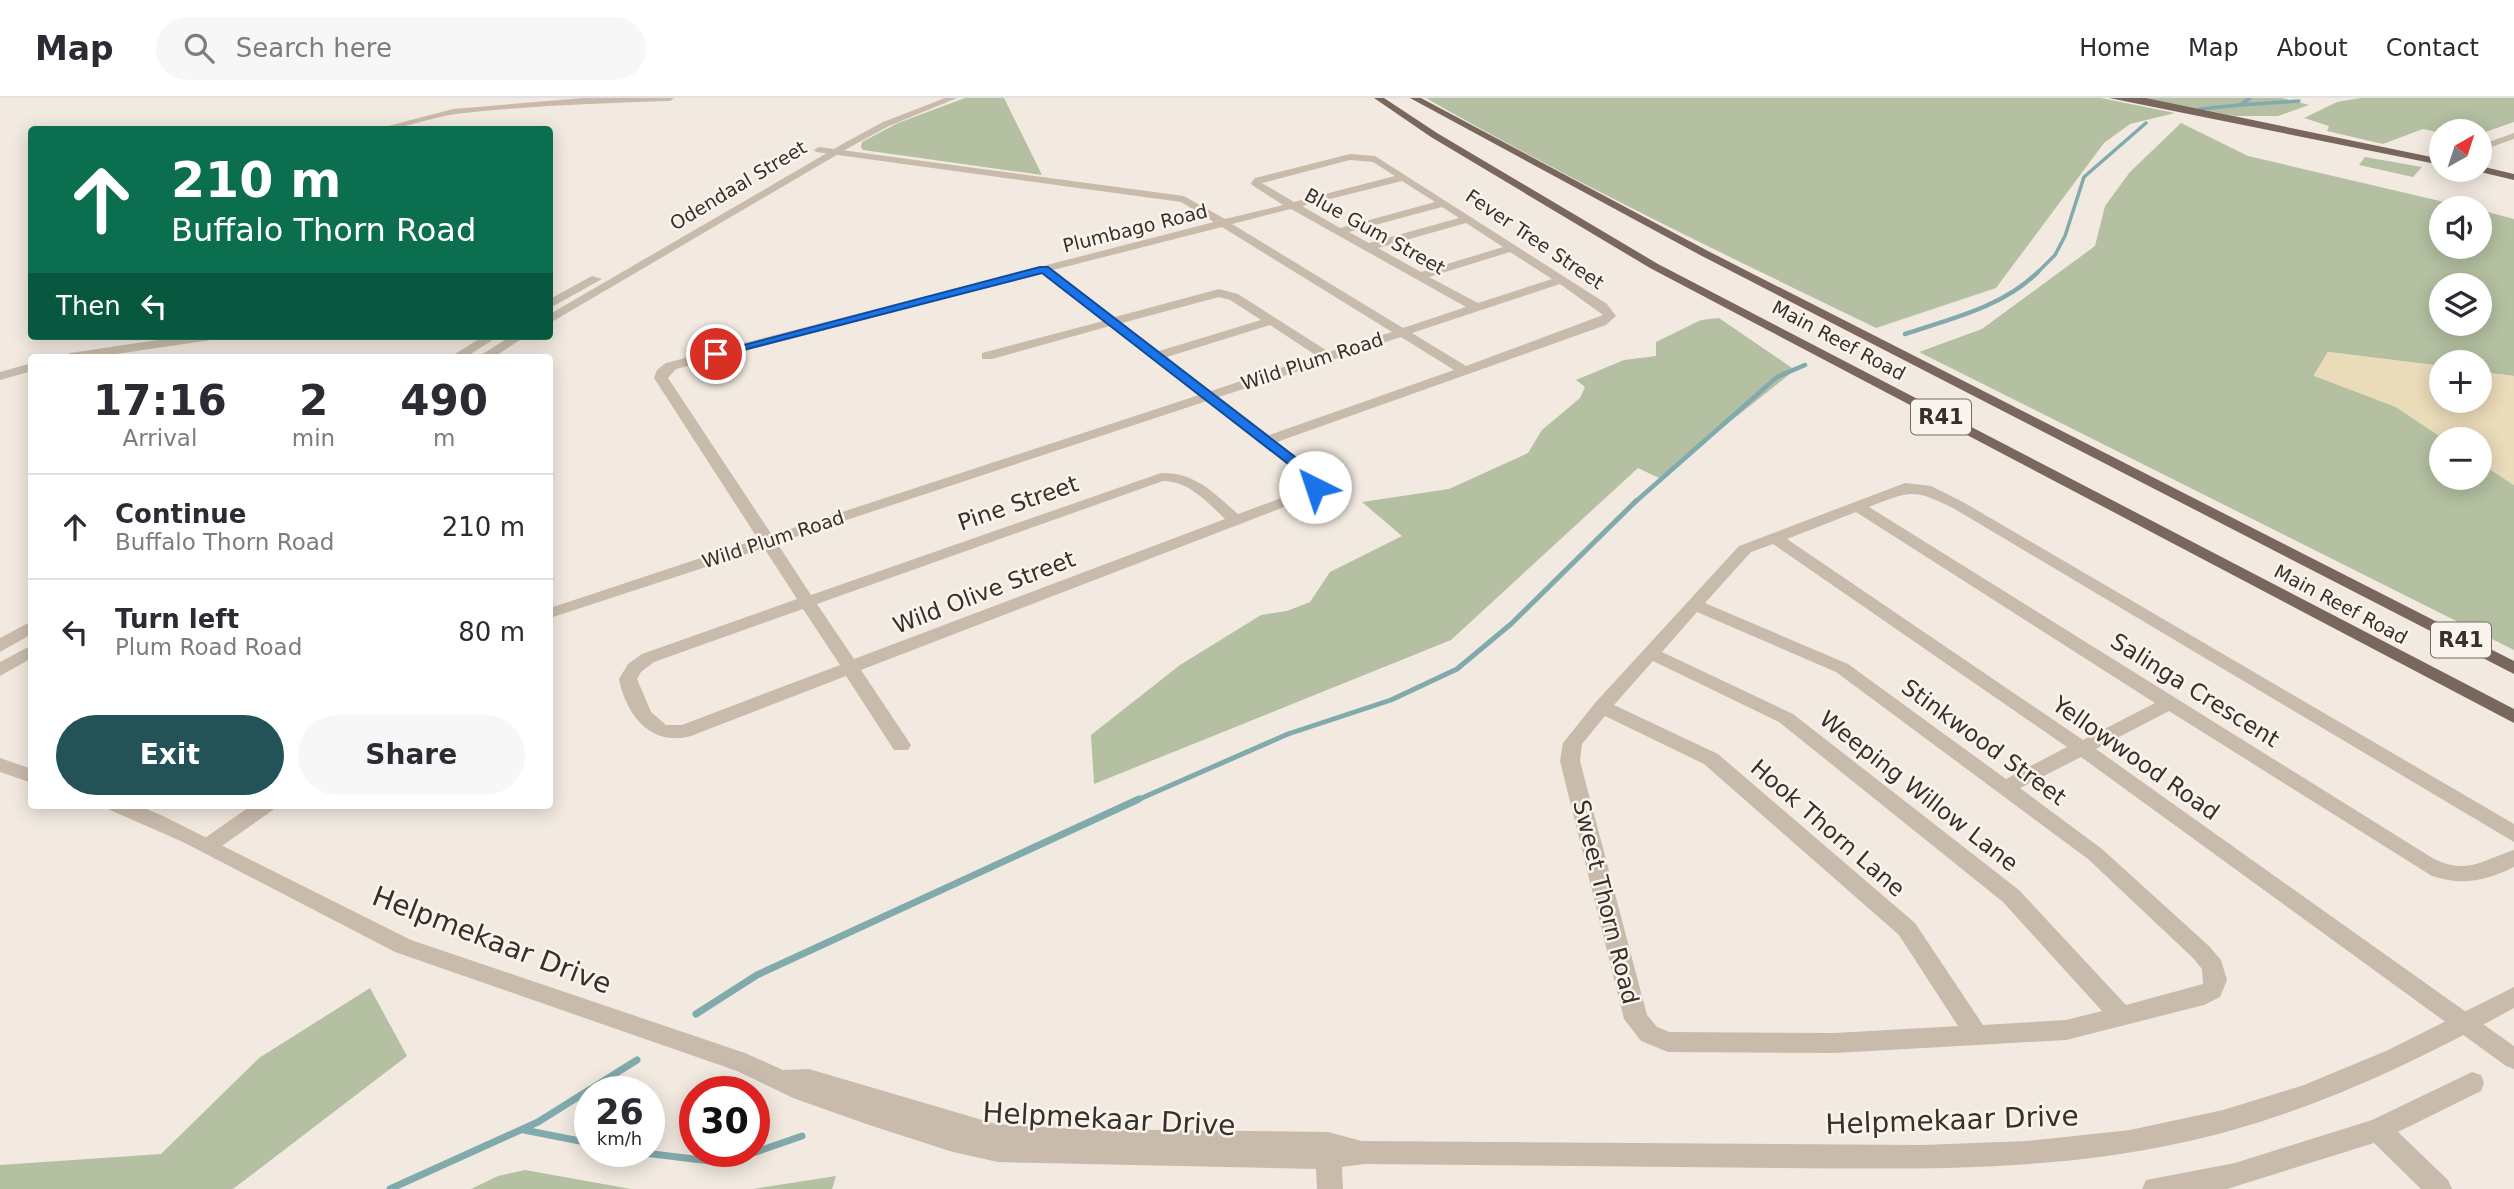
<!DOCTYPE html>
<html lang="en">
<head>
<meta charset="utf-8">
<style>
	body { margin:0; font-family:"DejaVu Sans",sans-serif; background:#f7f7f7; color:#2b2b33; height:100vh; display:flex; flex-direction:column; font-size:26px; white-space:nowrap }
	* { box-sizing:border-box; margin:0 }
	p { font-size:23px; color:#7c7c81 }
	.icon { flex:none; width:38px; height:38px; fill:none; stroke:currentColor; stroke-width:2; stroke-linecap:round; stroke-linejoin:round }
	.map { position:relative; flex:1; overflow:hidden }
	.sheet { position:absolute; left:28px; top:256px; width:525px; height:455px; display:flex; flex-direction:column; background:#fff; border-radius:7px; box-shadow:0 4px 18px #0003 }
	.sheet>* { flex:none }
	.hud { position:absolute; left:28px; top:28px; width:525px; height:214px; border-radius:7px; box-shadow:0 4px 18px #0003; background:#0b6e4f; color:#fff; overflow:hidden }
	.needle { width:46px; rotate:39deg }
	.buttons { position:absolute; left:2429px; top:21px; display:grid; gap:14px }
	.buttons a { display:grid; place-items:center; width:63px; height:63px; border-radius:50%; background:#fff; box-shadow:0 4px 18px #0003; font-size:35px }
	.speed { position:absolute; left:574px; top:978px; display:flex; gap:14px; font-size:35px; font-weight:700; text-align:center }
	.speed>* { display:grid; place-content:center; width:91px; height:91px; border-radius:50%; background:#fff; box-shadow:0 4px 18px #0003; line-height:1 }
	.speed small { font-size:18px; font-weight:400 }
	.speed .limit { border:10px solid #d22; background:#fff; color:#111 }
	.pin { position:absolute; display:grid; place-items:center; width:60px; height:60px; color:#fff; margin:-30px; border:4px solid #fff; border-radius:50%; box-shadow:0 2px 7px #0007 }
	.me { position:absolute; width:77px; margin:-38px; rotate:319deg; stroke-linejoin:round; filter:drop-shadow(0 0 5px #0008) }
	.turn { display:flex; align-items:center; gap:24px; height:147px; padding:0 28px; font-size:32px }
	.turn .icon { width:91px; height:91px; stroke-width:2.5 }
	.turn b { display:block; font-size:49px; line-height:60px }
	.then { display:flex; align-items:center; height:66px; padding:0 28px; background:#0003; gap:14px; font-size:26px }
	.eta { display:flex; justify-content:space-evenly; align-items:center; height:119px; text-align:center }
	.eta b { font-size:42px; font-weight:800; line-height:49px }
	.primary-button { display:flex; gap:14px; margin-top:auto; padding:14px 28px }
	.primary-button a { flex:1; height:80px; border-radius:42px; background:#235257; color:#fff; font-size:28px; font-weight:800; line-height:80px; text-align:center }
	.primary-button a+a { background:#f7f7f7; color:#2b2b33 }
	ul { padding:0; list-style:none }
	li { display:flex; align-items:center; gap:21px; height:105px; padding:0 28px; border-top:2px solid #e1e1e2 }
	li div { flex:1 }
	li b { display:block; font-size:26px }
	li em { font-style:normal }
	header { display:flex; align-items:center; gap:42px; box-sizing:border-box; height:98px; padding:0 35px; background:#fff; border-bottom:2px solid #e1e1e2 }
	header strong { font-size:33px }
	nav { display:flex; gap:38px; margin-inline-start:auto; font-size:24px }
	.search { width:490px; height:63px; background:#f7f7f7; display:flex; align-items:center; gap:18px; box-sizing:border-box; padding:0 24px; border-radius:38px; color:#7c7c81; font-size:26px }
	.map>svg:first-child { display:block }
	.green { fill:#b4c0a1; fill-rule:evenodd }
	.sand { fill:#eadbb9 }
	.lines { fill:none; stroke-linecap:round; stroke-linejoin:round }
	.stream-far3 { stroke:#81aaad; stroke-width:3.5 }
	.stream-far2 { stroke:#81aaad; stroke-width:4.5 }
	.stream-far1 { stroke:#81aaad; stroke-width:5 }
	.stream { stroke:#81aaad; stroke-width:7 }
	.minor { fill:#c9bbac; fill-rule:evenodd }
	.tertiary { fill:#c9bbac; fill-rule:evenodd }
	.primary { fill:#79675d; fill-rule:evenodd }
	.route { fill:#1a73e8; stroke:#114b97; stroke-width:2 }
	.labels { text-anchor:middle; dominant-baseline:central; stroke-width:5; stroke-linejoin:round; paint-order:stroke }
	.far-street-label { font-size:19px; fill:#382f2b; stroke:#f9f4ec }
	.shield { fill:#f9f4ec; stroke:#726a65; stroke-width:2 }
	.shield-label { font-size:21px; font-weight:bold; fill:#382f2b }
	.street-label { font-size:23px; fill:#382f2b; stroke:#f9f4ec }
	.near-street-label { font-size:28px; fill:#382f2b; stroke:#f9f4ec }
</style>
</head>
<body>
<header>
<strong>Map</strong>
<div class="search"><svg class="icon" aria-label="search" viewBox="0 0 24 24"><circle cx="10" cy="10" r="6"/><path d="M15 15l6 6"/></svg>Search here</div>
<nav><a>Home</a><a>Map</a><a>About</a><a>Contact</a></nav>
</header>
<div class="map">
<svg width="2514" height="1091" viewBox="0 0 2514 1091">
	<rect width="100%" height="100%" fill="#f2eae0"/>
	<g class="green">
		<polygon points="965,0 1004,0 1042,77 863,52 861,49 862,44 898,25"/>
		<path d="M1426,0H2101L2175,15L2130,26L2104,45L1996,190L1876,230C1724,156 1572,84 1426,0Z"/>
		<polygon points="2145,0 2282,0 2309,7 2278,18 2235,18"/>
		<polygon points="2361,0 2514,0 2514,24 2480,36 2480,33 2441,35 2423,31 2383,46 2327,33 2329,28 2304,20 2337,4"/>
		<path d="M2181,25L2248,58L2470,110H2441V149H2480V112L2514,121V278L2480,274V264H2441V268L2328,254L2314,277L2396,309L2444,341H2441V380H2480V365L2514,387V552L1919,254L1982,231L2095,148L2105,108L2130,74ZM2441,187H2480V226H2441Z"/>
		<polygon points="2365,59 2422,69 2413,79 2359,67"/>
		<polygon points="1719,220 1795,272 1659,380 1638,370 1451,542 1094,686 1091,637 1180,567 1261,517 1287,513 1310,504 1330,474 1402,438 1362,404 1449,391 1528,355 1542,332 1580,300 1585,289 1576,282 1624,262 1656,258 1656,244 1701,222"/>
		<polygon points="370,890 407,958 233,1091 0,1091 0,1067 161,1056 259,960"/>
		<polygon points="525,1072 631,1091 471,1091 498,1078"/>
		<polygon points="836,1078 832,1091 753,1091"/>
	</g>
	<polygon class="sand" points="2328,254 2441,268 2441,303 2480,303 2480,274 2514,278 2514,387 2480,365 2480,341 2444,341 2396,309 2314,278"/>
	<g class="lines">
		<g class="stream-far3">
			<polyline points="2240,7 2299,3"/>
			<polyline points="2200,11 2240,7 2250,0"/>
			<polyline points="2036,176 2055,157 2065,138 2084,79 2146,25"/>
		</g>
		<g class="stream-far2">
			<path d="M1905,236C1950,221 2003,209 2038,174"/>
			<polyline points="1634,405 1777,279 1805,267"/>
		</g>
		<polyline class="stream-far1" points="1135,703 1288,636 1391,602 1457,571 1511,526 1636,403"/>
		<g class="stream">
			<polyline points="696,916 757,877 1139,701"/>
			<polyline points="524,1032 590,1045"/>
			<polyline points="636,1054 710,1063 756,1054 802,1038"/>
			<polyline points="390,1091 538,1024 637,962"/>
		</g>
		<g class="minor">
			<path d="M583,0H674L670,3C599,5 527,8 456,16C428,20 402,32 373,32L453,11Z"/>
			<polygon points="2514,35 2514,41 2480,53 2480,47"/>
			<path d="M819,49L1184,98L1225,121L1283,107L1252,87L1251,85L1255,80L1350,56L1375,58L1607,206L1616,218L1606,227L1277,344L1316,374L1324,386L1310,399L861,572L911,647L908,652H894L846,578L691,638C651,649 626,617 619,581L628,566L642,556L797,501L764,450L550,520V510L758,441L654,280L657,272L666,265L1214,124L1181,104L816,54L814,52ZM1350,62L1373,64L1395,78L1294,104L1262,85ZM1402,83L1435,104L1340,130L1302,108ZM1442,109L1459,120L1369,145L1349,134ZM1291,111L1466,209L1403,230L1232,126ZM1466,125L1503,149L1421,174L1378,150ZM1222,129L1392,234L1329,254L1238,196L1219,191L1115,219L1053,172ZM1510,154L1552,181L1478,205L1429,179ZM1042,175L1103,223L982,255V261H992L1110,228L1199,297L772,437L668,280L676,271ZM1560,186L1603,217L1466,268L1412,235ZM1219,199L1230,202L1261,222L1159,253L1122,225ZM1270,227L1317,258L1211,293L1167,259ZM1401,239L1454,272L1269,337L1219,299ZM1207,303L1305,380L1308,385L1300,393L1238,416C1214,395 1195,374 1161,375L811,497L777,445ZM1163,383C1189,383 1207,404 1225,421L854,561L817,506ZM803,511L840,567L682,627H666L651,614L637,581L641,574L654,564Z"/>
			<polygon points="185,238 217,238 211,242 96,259 63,259 70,255"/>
			<polygon points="32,265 32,273 0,282 0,274"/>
			<path d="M1905,385L1931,388L1963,404L2514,726V744L1953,410C1912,390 1910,393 1869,409L2434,761C2469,777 2482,762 2514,752V769C2485,783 2463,788 2432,778L2169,613L2096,651L2514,948V971L2506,968L2081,659L2020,690L2102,751L2209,848L2221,862L2227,882L2220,899L2204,907L2066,942L1835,955L1668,954L1641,943L1624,921L1560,663L1563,645L1595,605L1739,448ZM1856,414L2155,605L2083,642L1787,441ZM1773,446L2067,649L2006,681L1848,566L1705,505L1751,454ZM1697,514L1836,574L2088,761L2193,860L2202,871L2203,886L2126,907L2019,792L1793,616L1662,554ZM1653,563L1779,624L2003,804L2102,913L2066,922L1983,927L1915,825L1718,656L1614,607ZM1605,618L1704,666L1899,837L1958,928L1835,935L1669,934L1657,929L1647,917L1580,663L1582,646Z"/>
			<polygon points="252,707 276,707 273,712 216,752 209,755 202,752 199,747 202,742"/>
			<polygon points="2472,974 2481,977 2484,985 2481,993 2398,1034 2448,1082 2452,1091 2421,1091 2374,1045 2227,1091 2142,1091 2146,1082 2235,1065 2372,1022"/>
		</g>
		<g class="tertiary">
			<polygon points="945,0 957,0 889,28 852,48 550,225 550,216 846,44 883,24"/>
			<polygon points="592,178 602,181 550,210 550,201"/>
			<polygon points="484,238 499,238 466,259 450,259"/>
			<polygon points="511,238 526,238 494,259 478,259"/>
			<polygon points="32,523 32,536 0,554 0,540"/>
			<polygon points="32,547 32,560 0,578 0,564"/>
			<polygon points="0,660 32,671 32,685 0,674"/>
			<path d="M107,707H137L161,717L411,842L745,955L783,972L809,971L996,1026L1076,1031L1328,1034L1362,1043L1922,1047L2027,1043L2130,1032L2223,1012L2304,987L2386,953L2514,889V910C2409,968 2298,1020 2180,1045C2049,1074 1912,1071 1779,1070C1641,1069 1502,1067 1364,1066L1342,1069L1343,1091H1317L1316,1071L998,1064L953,1054L869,1027L793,1000L737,973L395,854L183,744L110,712Z"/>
		</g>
		<g class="primary">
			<polygon points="1374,0 1384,0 1437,35 1658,166 2514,611 2514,625 1650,170 1431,39"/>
			<polygon points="1410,0 1421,0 1708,153 2514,563 2514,576 1700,157"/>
			<polygon points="2109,0 2146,0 2441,61 2441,67"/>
			<polygon points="2480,68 2514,76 2514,82 2476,73"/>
		</g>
	</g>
	<polygon class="route" points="1040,169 1048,169 1316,375 1322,389 1320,392 1310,392 1305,379 1042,175 716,259 710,256"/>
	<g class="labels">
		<g class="far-street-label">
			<text transform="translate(738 87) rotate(-31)">Odendaal Street</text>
			<text transform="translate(1135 130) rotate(-14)">Plumbago Road</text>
			<text transform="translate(1375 133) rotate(29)">Blue Gum Street</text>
			<text transform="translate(1535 141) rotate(34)">Fever Tree Street</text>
			<text transform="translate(1839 242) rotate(28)">Main Reef Road</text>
			<text transform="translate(1312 263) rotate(-18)">Wild Plum Road</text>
			<text transform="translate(773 441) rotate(-18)">Wild Plum Road</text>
			<text transform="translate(2341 506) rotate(28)">Main Reef Road</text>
		</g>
		<g class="shield">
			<rect x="1911" y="301.5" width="60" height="35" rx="5"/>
			<rect x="2431" y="524.5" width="60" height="35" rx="5"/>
		</g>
		<g class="shield-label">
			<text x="1941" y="319">R41</text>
			<text x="2461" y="542">R41</text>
		</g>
		<g class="street-label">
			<text transform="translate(1018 405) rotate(-19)">Pine Street</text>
			<text transform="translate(984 494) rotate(-21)">Wild Olive Street</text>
			<text transform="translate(2195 592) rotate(32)">Salinga Crescent</text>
			<text transform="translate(1984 644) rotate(36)">Stinkwood Street</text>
			<text transform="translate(2136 660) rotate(35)">Yellowwood Road</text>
			<text transform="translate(1919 693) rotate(38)">Weeping Willow Lane</text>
			<text transform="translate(1828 730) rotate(41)">Hook Thorn Lane</text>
			<text transform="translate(1606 804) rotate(76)">Sweet Thorn Road</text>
		</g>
		<g class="near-street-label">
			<text transform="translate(492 842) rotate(21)">Helpmekaar Drive</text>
			<text transform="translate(1109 1021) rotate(3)">Helpmekaar Drive</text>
			<text transform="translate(1952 1022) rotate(-2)">Helpmekaar Drive</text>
		</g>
	</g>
</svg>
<div class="buttons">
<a><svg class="needle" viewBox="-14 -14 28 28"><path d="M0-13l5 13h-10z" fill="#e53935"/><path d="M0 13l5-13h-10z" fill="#7c7c81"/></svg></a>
<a><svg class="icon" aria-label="sound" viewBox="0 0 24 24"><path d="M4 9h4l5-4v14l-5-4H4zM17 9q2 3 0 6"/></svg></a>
<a><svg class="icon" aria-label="layers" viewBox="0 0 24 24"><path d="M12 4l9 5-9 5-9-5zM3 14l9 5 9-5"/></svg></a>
<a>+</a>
<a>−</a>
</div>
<div class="speed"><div>26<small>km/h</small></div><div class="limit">30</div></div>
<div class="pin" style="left:716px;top:256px;background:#d93025"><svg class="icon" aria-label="arrive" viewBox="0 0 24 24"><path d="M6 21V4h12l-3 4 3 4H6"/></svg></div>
<svg class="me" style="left:1315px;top:389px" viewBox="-20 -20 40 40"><circle r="19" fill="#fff"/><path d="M0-13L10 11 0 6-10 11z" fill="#1a73e8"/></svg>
<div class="hud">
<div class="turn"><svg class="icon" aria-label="ahead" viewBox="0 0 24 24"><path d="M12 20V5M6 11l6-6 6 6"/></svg><div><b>210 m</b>Buffalo Thorn Road</div></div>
<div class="then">Then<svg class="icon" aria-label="left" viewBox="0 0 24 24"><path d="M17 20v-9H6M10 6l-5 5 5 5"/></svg></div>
</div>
<section class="sheet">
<div class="eta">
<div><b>17:16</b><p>Arrival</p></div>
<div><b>2</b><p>min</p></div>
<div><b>490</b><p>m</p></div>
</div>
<ul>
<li><svg class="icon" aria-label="ahead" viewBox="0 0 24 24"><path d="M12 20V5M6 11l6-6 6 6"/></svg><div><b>Continue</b><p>Buffalo Thorn Road</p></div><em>210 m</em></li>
<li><svg class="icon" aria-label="left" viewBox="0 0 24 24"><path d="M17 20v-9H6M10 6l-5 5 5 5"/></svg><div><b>Turn left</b><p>Plum Road Road</p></div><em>80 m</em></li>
</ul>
<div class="primary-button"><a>Exit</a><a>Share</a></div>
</section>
</div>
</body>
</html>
